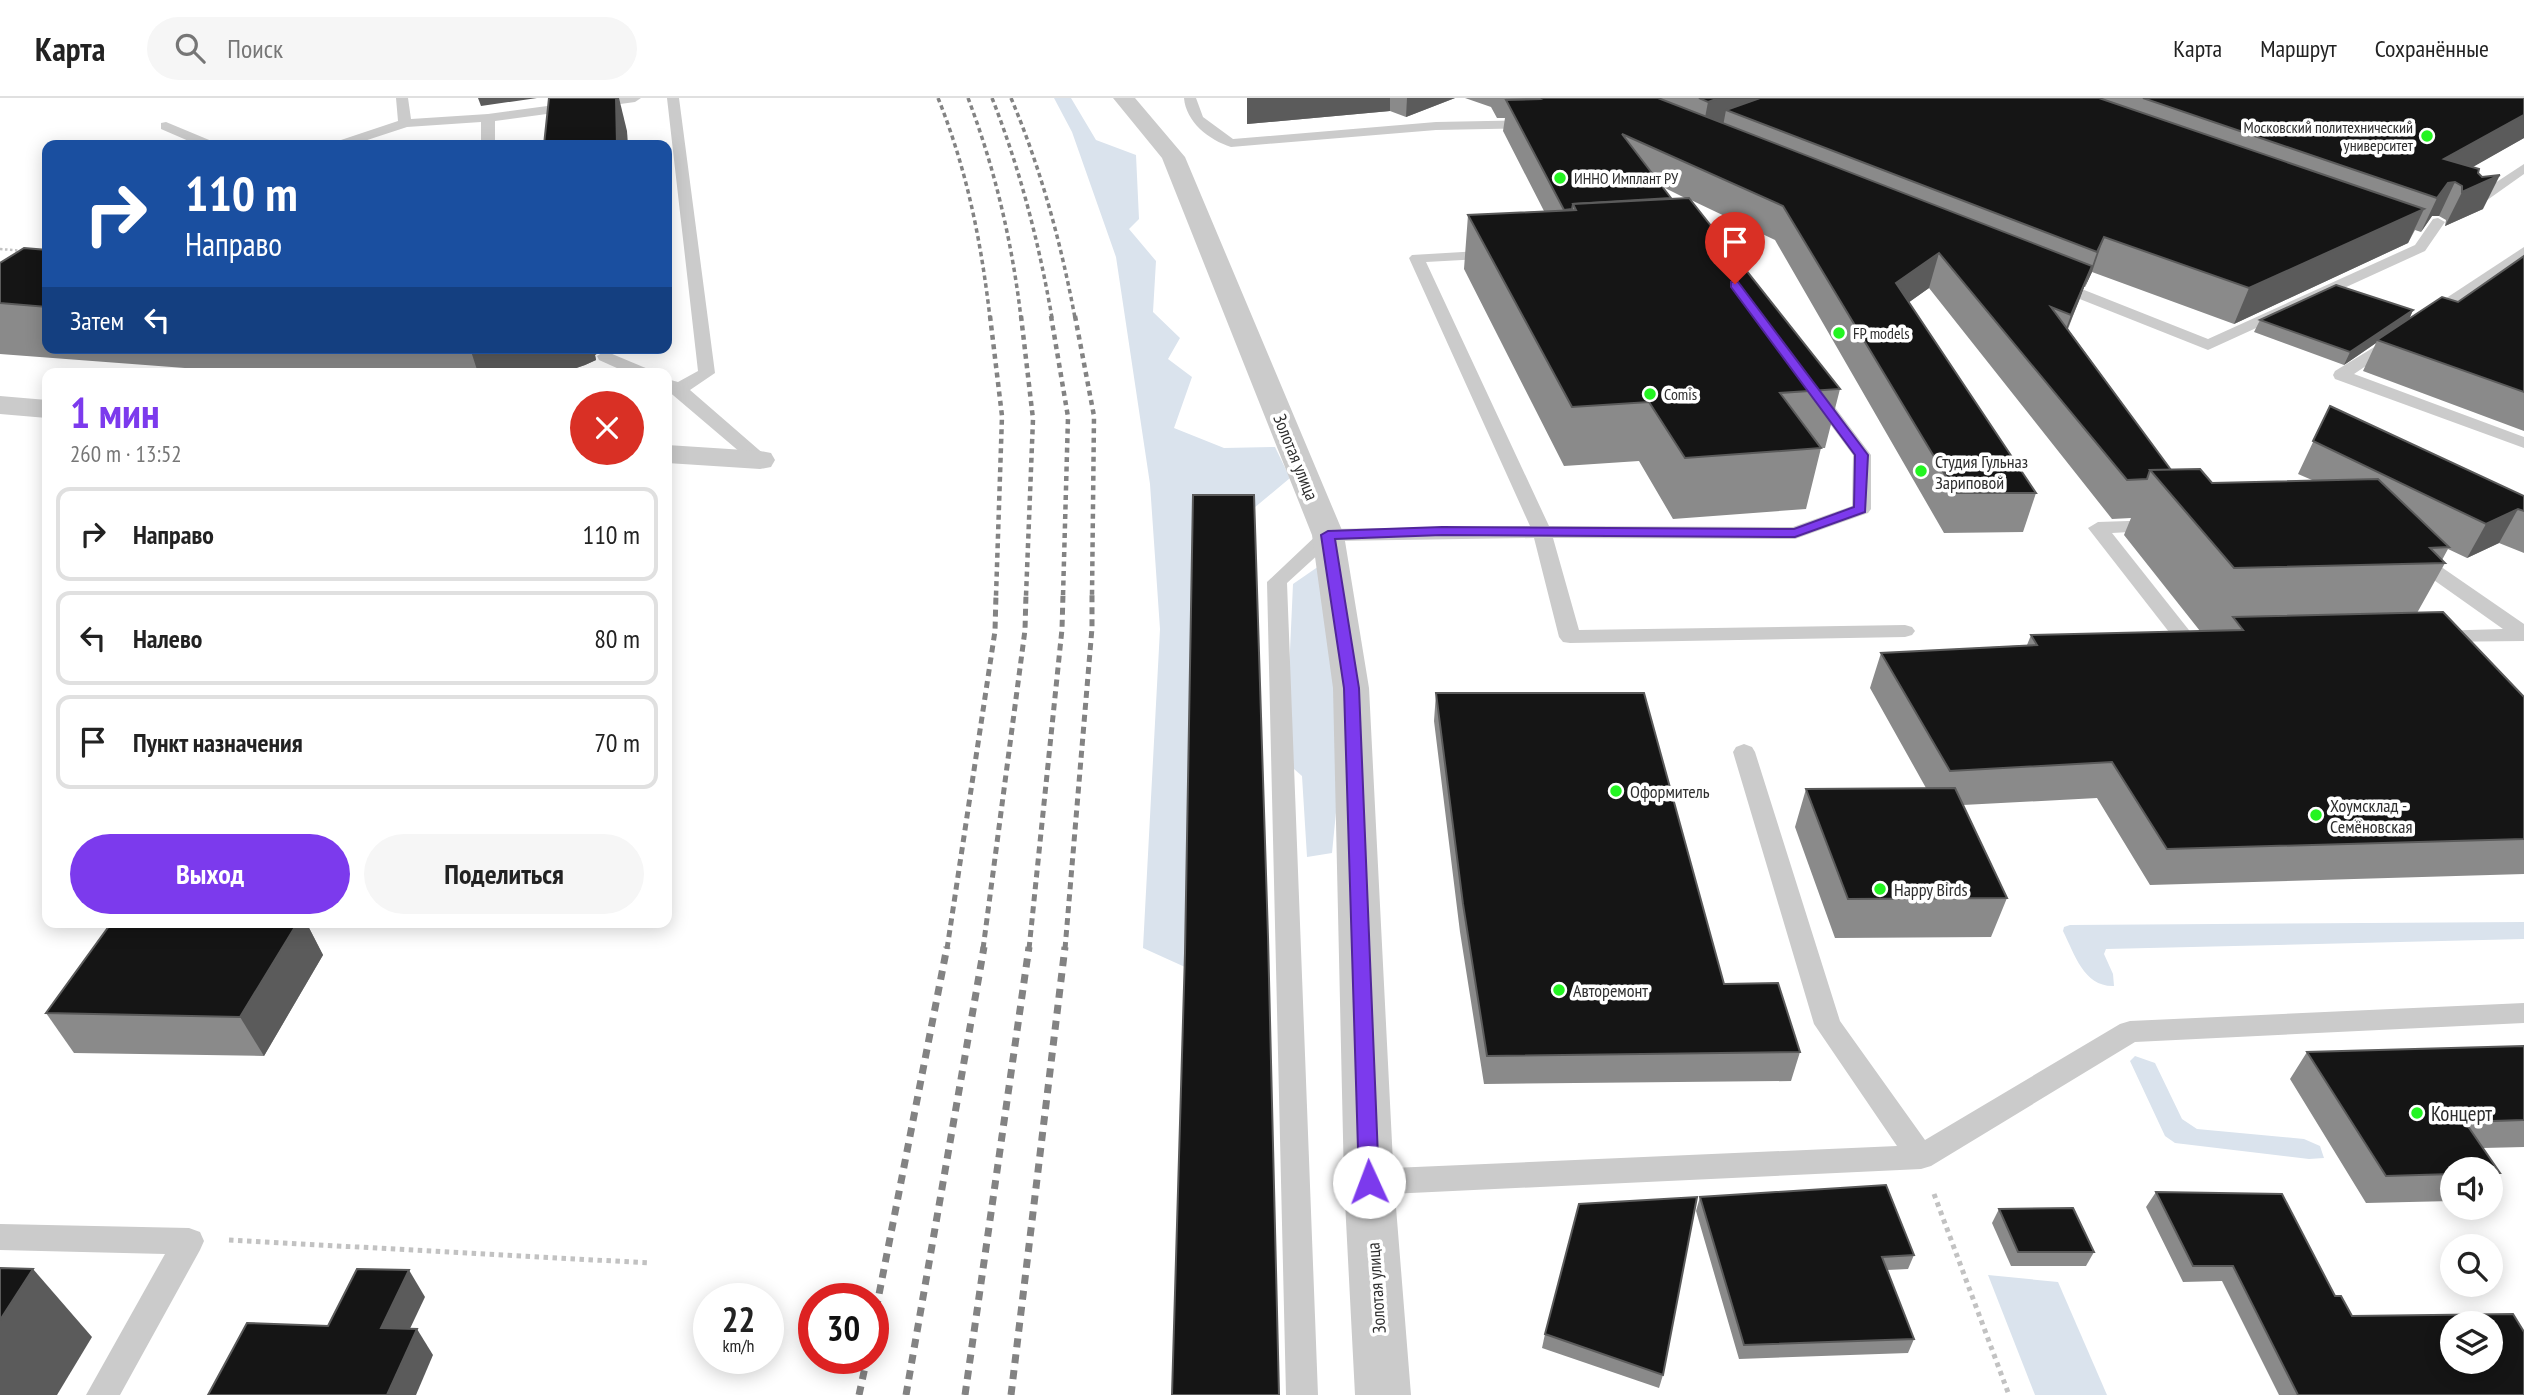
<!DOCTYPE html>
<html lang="ru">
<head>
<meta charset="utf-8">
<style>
	body { margin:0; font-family:"PT Sans Narrow",sans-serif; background:#f6f6f6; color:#222; height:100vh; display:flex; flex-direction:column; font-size:26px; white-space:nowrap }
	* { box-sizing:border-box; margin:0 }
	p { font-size:23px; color:#767676 }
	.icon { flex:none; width:38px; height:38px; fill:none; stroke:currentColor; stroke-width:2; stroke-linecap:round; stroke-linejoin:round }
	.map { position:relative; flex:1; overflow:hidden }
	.drawer { position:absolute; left:42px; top:270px; width:630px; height:560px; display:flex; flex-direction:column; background:#fff; border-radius:14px; box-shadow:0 4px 18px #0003 }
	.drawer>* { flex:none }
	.top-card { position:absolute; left:42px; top:42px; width:630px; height:214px; border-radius:14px; box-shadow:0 4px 18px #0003; background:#1a4fa0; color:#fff; overflow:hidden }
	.fabs { position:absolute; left:2440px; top:1059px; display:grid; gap:14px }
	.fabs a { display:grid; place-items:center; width:63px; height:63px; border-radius:50%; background:#fff; box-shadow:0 4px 18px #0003; font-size:35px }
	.speed { position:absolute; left:693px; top:1185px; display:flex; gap:14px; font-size:35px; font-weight:700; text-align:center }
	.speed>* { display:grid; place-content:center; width:91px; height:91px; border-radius:50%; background:#fff; box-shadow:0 4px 18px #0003; line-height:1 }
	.speed small { font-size:18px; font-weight:400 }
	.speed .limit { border:10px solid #d22; background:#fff; color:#111 }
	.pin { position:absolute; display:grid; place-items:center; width:60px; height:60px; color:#fff; margin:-72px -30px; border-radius:50% 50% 50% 0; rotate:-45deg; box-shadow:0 0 7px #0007 }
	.pin .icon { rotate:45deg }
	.me { position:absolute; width:77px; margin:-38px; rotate:358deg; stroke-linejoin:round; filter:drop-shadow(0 0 5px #0008) }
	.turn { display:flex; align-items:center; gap:24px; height:147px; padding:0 28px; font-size:32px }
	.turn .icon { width:91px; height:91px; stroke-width:2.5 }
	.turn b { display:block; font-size:49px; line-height:60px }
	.then { display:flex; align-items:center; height:66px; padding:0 28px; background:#0003; gap:14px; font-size:26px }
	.round { display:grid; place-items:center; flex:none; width:74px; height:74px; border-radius:37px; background:#f6f6f6 }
	.summary { display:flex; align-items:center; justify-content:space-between; height:119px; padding:0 28px }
	h1 { font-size:42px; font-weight:700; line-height:52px; color:#7c3aed }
	.primary-button { display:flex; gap:14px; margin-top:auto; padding:14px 28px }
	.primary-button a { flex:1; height:80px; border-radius:42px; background:#7c3aed; color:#fff; font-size:28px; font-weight:700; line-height:80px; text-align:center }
	.primary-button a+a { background:#f6f6f6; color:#222 }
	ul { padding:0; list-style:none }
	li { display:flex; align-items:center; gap:21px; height:94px; margin:0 14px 10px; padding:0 14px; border:4px solid #e0e0e0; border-radius:14px }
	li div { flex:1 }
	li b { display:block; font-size:26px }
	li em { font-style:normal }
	header { display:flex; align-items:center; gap:42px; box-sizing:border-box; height:98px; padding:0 35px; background:#fff; border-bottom:2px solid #e0e0e0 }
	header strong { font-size:33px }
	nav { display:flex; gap:38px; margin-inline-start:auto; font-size:24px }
	.search { width:490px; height:63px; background:#f6f6f6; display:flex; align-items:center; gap:18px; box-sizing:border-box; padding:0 24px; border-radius:38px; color:#767676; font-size:26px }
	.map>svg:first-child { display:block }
	.green { fill:#dae3ed }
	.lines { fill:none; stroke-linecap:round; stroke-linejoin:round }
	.path-far1 { stroke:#c2c2c2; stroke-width:2.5; stroke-dasharray:2.5 2.5; stroke-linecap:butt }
	.path { stroke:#c2c2c2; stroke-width:5; stroke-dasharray:4.5 4.5; stroke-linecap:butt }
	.service { fill:#cbcbcb; fill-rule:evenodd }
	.minor { fill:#cbcbcb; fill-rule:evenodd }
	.rail-far3 { stroke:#838383; stroke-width:3.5; stroke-dasharray:4.5 3.5; stroke-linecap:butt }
	.rail-far2 { stroke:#838383; stroke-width:4.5; stroke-dasharray:5 4.5; stroke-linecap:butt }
	.rail-far1 { stroke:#838383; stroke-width:5; stroke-dasharray:7 5; stroke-linecap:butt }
	.rail { stroke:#838383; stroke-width:7; stroke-dasharray:9 7; stroke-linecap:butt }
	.wall { fill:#8a8a8a; fill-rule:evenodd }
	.shaded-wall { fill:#5b5b5b }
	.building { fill:#151515; stroke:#5b5b5b; stroke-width:2; fill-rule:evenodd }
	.route { fill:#7c3aed; stroke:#51269a; stroke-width:2 }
	.poi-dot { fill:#23f421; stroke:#fff; stroke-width:2.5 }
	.labels { text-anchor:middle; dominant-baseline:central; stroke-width:7; stroke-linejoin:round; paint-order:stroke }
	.far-poi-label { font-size:16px; fill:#2e2e2e; stroke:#fff; text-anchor:start }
	.street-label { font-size:18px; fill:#2e2e2e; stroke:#fff }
	.poi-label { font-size:18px; fill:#2e2e2e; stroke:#fff; text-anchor:start }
	.near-poi-label { font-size:21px; fill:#2e2e2e; stroke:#fff; text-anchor:start }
</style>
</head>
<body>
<header>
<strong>Карта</strong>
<div class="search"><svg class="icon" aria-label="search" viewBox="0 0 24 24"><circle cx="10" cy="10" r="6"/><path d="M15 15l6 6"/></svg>Поиск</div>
<nav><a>Карта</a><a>Маршрут</a><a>Сохранённые</a></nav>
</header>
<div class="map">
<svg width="2524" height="1297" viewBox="0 0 2524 1297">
	<rect width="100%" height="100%" fill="#fff"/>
	<g class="green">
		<polygon points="1054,0 1071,0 1096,42 1136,57 1139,121 1129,131 1156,163 1153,214 1180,240 1168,261 1192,279 1174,330 1224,350 1275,349 1290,380 1254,410 1185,869 1143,850 1160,531 1150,386 1116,159 1072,34"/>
		<polygon points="1322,466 1344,632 1332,755 1307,759 1302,678 1285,663 1293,486"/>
		<path d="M2524,824V841L2106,851L2104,856L2113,876L2114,888C2084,889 2075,857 2063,833L2064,829L2070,827Z"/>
		<polygon points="2135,958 2155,965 2182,1021 2197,1031 2304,1041 2320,1048 2324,1060 2309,1061 2175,1045 2165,1038 2130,963"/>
		<polygon points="1988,1177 2058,1184 2107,1297 2035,1297"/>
	</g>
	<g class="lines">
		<polyline class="path-far1" points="0,151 25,153"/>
		<g class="path">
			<polyline points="1934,1096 2009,1297"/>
			<polyline points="229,1142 650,1165"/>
		</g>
		<g class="service">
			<polygon points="396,0 408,0 411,21 488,16 607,0 641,0 635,4 495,23 495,47 481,47 481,24 407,29 352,47 333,47 335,44 398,23"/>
			<polygon points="667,0 679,0 715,275 690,292 766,358 769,362 766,366 754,366 667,292 667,281 678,284 698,273"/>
			<path d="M1184,0H1196L1203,19L1233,41L1436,24L1535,22L1542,26L1535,30L1436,32L1231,49C1209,42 1186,24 1184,0Z"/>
			<polygon points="166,24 214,44 216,47 198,47 161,31 161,25"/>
			<polygon points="2524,66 2524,76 2476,110 2466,110 2464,107 2466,104"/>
			<polygon points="2438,120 2445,124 2425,153 2208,252 2047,188 2045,185 2047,182 2059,182 2208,241 2415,147 2433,121"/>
			<path d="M1703,140L1708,141L1871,357V411L1868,415L1795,441L1553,440L1579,532L1905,527L1912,529L1915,533L1912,537L1905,539L1570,545L1563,544L1559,539L1534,440L1333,443L1287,485L1318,1297H1286L1267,484L1321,433L1328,431L1530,428L1409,160L1412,157ZM1699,149L1853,357L1852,408L1793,429L1549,428L1426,164Z"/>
			<polygon points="2524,149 2524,161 2434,222 2422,222 2420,219 2422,216"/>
			<polygon points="2394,237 2400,239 2402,242 2400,245 2354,276 2524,339 2524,350 2335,281 2333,277 2335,273"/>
			<polygon points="605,253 648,271 650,275 628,275 599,262 597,258"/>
			<polygon points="2158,422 2168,428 2165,432 2112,435 2196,541 2210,542 2214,547 2210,552 2183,552 2088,430 2098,424"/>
			<polygon points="2414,453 2421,455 2524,526 2524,543 2429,544 2425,539 2429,534 2436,533 2503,531 2407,463 2404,459 2407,455"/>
			<polygon points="1744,646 1752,649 1755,654 1840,923 1925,1042 2120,926 2130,923 2524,905 2524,925 2135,944 1931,1068 1921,1071 1369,1097 1359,1093 1354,1084 1359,1075 1369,1071 1897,1048 1814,926 1733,654 1736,649"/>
			<polygon points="0,1126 189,1130 200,1134 204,1143 200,1152 120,1297 86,1297 165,1156 0,1152"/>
		</g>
		<g class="minor">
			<polygon points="1113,0 1135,0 1185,59 1344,437 1369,590 1394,1084 1411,1297 1355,1297 1344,1084 1333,590 1312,437 1162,60"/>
			<polygon points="0,298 47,302 47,320 0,316"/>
			<polygon points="667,347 760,353 771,355 775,362 771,369 760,371 667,365"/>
		</g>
		<g class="rail-far3">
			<path d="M938,0C967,72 981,143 990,220"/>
			<path d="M968,0C995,71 1012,144 1021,220"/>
			<path d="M992,0C1020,71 1039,145 1052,220"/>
			<path d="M1011,0C1041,71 1061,145 1075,220"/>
		</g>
		<g class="rail-far2">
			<polyline points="990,218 1002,318 996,498"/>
			<polyline points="1021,218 1033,321 1026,498"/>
			<polyline points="1051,218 1068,319 1063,498"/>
			<polyline points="1075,218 1094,318 1092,498"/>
		</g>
		<g class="rail-far1">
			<polyline points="947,851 995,533 996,496"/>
			<polyline points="983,851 1025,532 1026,496"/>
			<polyline points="1029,851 1062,531 1063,496"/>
			<polyline points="1065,851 1092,530 1092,496"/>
		</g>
		<g class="rail">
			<polyline points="873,1227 947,849"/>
			<polyline points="859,1297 867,1260"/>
			<polyline points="906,1297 984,849"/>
			<polyline points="965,1297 1029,849"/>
			<polyline points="1011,1297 1065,849"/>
		</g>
	</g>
	<g class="wall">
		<polygon points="1247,0 1455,0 1406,19 1390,13 1247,26"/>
		<path d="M1465,0H2524V40L2472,69L2478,75L2483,111L2445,128L2446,122L2439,118H2432L2421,134L2415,132L2408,145L2234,226L2092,174L2085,189H2084L2068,231L2171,372L2212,385L2312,382L2298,376L2330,308L2524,398V455L2499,445L2467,460L2448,451L2442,462L2445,465L2417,515L2524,599V776L2150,787L2097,700L1963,707L2007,800L1991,839L1835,840L1795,729L1806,691L1926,690L1870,590L1881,555L2027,547L2031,537L2200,533L2124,437L2131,420L2112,421L1929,190L1909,204L2036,395L2023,434L1944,435L1775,142L1691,102L1840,291L1825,350H1821L1806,411L1673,421L1639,363L1564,368L1464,171L1468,117L1544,113L1503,33L1505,20H1497L1491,9ZM1663,89L1685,100H1671Z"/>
		<polygon points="47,152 47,250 621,250 614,254 604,251 595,257 596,262 585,267 562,275 251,275 0,256 0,165"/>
		<polygon points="2524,158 2524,333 2363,273 2376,245 2344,267 2254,234 2260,222 2413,212 2409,221 2458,204"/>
		<polygon points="1436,595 1724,886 1800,954 1791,983 1484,986 1460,834 1434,623"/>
		<polygon points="112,824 306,824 323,857 264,958 74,955 46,915"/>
		<polygon points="2524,948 2524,1049 2483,1050 2500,1075 2490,1087 2490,1071 2452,1071 2452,1103 2366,1105 2290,981 2307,954"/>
		<polygon points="2156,1094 2335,1198 2352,1218 2524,1297 2279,1297 2222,1183 2183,1184 2146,1109"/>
		<polygon points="1700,1099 1914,1157 1908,1171 1887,1172 1914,1241 1908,1255 1739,1261 1696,1113"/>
		<polygon points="1999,1111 2094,1154 2086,1168 2011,1168 1992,1125"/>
		<polygon points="1545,1236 1663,1277 1659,1290 1542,1250"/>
	</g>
	<g class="shaded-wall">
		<polygon points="478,0 537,0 481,8"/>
		<polygon points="616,0 619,0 627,33 628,47 617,47"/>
		<polygon points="1247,0 1390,0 1390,13 1247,26"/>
		<polygon points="1407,0 1455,0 1406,19"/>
		<polygon points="1719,0 1808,0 1726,12 1723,28 1702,35 1708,4"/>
		<polygon points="2524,17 2524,40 2429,94 2444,61"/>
		<polygon points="2500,77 2483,111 2445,128 2462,94"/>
		<polygon points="2455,84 2439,118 2432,118 2421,134 2437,100 2448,85"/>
		<polygon points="2424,111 2408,145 2234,226 2249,190"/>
		<polygon points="2104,139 2092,174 2085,189 2097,154"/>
		<polygon points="1939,155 1929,190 1887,220 1896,185"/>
		<polygon points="2092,168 2079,203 2058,253 2071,217"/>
		<polygon points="2413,212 2408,224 2377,242 2376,245 2344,267 2350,254"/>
		<polygon points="470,250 603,250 604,251 595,257 596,262 585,267 562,275 478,275"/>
		<polygon points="2518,411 2499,445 2467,460 2486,426"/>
		<polygon points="298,824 306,824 323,857 264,958 240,919"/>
		<polygon points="33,1171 92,1239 57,1297 0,1297 0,1222"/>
		<polygon points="409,1172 425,1199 398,1256 381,1230"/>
		<polygon points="417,1231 433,1257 416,1297 387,1297"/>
	</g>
	<g class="building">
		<polygon points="549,0 616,0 617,47 544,47"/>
		<polygon points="1543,0 1658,0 2092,168 2071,217 2051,209 2171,372 2150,372 2147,381 2127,382 1939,155 1896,185 2036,395 1956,395 1783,108 1622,36 1671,100 1573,106 1572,111 1564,112 1506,2 1541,1"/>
		<polygon points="1699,0 1719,0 1708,4"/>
		<polygon points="1760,0 2099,0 2424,111 2249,190 2104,139 2097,154 1726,12"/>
		<polygon points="2143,0 2524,0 2524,17 2444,61 2479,71 2478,75 2482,79 2500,77 2462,94 2462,88 2455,84 2448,85 2437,100"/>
		<polygon points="1689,100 1840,291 1780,295 1821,350 1685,360 1649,304 1572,309 1468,117 1576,112 1573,106"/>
		<polygon points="24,150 47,152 47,209 0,205 0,165"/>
		<polygon points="2524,158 2524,294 2377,242 2442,199 2458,204"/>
		<polygon points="2336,187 2413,212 2350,254 2260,222"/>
		<polygon points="2330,308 2524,398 2524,413 2518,411 2486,426 2313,343"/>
		<polygon points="2200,371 2212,385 2378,381 2449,449 2430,450 2445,465 2234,470 2150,372"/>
		<polygon points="1193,397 1254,397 1268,839 1279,1297 1172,1297 1185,855"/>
		<polygon points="2443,514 2524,599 2524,741 2167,751 2112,664 1950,673 1881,555 2037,547 2031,537 2243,532 2233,519"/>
		<polygon points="1436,595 1644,595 1724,886 1778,885 1800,954 1487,958 1463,806"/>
		<polygon points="1955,690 2007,800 1848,801 1806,691"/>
		<polygon points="112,824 298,824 240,919 46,915"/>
		<polygon points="2524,948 2524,1022 2465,1024 2500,1075 2490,1075 2490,1071 2452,1071 2452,1076 2386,1078 2307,954"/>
		<polygon points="1886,1087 1914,1157 1882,1159 1914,1241 1744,1247 1700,1099"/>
		<path d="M2156,1094L2282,1096L2335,1198H2341L2352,1218L2513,1216L2524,1234V1297H2298L2233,1168H2193ZM2452,1225H2490V1264H2452Z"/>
		<polygon points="1697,1099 1663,1277 1545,1236 1579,1106"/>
		<polygon points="2073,1110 2094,1154 2018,1154 1999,1111"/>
		<polygon points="0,1170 33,1171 0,1222"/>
		<polygon points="357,1171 409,1172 381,1230 417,1231 387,1297 208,1297 247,1225 328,1228"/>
	</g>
	<polygon class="route" points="1731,184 1738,184 1868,357 1865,414 1795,439 1442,437 1335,441 1359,590 1379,1084 1376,1090 1369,1092 1362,1090 1359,1084 1344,590 1321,437 1328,433 1442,429 1794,431 1854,409 1855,357 1731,189"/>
	<g class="poi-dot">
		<circle cx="2427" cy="38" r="7"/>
		<circle cx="1560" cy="80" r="7"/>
		<circle cx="1839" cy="235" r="7"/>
		<circle cx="1650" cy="296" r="7"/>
		<circle cx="1921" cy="373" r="7"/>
		<circle cx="1616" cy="693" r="7"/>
		<circle cx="2316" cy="717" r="7"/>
		<circle cx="1880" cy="791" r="7"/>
		<circle cx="1559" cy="892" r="7"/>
		<circle cx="2417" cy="1015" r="7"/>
	</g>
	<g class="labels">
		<g class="far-poi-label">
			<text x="2413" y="29" text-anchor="end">Московский политехнический<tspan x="2413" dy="18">университет</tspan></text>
			<text x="1574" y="80">ИННО Имплант РУ</text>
			<text x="1853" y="235">FP models</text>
			<text x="1664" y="296">Comis</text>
		</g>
		<g class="street-label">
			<text transform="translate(1296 359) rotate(68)">Золотая улица</text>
			<text transform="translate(1376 1190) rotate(-94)">Золотая улица</text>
		</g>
		<g class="poi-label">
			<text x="1935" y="363">Студия Гульназ<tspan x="1935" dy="21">Зариповой</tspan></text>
			<text x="1630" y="693">Оформитель</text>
			<text x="2330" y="707">Хоумсклад -<tspan x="2330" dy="21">Семёновская</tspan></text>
			<text x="1894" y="791">Happy Birds</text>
			<text x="1573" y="892">Авторемонт</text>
		</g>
		<g class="near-poi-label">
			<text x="2431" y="1015">Концерт</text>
		</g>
	</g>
</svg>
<div class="fabs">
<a><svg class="icon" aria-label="sound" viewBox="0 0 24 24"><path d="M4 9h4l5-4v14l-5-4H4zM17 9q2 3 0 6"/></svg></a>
<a><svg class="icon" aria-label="search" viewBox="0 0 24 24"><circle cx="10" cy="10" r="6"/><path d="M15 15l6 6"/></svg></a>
<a><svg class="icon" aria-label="layers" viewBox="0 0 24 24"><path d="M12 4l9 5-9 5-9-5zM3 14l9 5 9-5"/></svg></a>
</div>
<div class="speed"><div>22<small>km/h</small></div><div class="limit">30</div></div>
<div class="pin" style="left:1735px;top:186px;background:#d93025"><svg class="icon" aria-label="arrive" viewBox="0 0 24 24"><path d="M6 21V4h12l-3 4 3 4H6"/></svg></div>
<svg class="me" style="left:1369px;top:1084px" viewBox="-20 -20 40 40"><circle r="19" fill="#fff"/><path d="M0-13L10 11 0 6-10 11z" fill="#7c3aed"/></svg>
<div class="top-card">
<div class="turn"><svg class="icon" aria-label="right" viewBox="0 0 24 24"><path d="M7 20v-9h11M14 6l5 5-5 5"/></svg><div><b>110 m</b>Направо</div></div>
<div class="then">Затем<svg class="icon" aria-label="left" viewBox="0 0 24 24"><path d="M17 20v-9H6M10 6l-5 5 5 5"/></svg></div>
</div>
<section class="drawer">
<div class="summary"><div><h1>1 мин</h1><p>260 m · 13:52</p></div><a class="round" style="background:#d93025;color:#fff"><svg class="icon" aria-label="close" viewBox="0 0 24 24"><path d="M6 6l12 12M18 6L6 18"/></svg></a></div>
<ul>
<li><svg class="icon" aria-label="right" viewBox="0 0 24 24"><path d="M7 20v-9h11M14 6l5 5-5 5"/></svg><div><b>Направо</b></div><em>110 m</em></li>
<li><svg class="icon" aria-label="left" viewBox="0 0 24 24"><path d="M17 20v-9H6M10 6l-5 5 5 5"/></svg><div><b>Налево</b></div><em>80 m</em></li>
<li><svg class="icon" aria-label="arrive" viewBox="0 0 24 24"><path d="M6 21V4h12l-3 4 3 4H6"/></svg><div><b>Пункт назначения</b></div><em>70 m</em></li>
</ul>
<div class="primary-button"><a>Выход</a><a>Поделиться</a></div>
</section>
</div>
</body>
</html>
